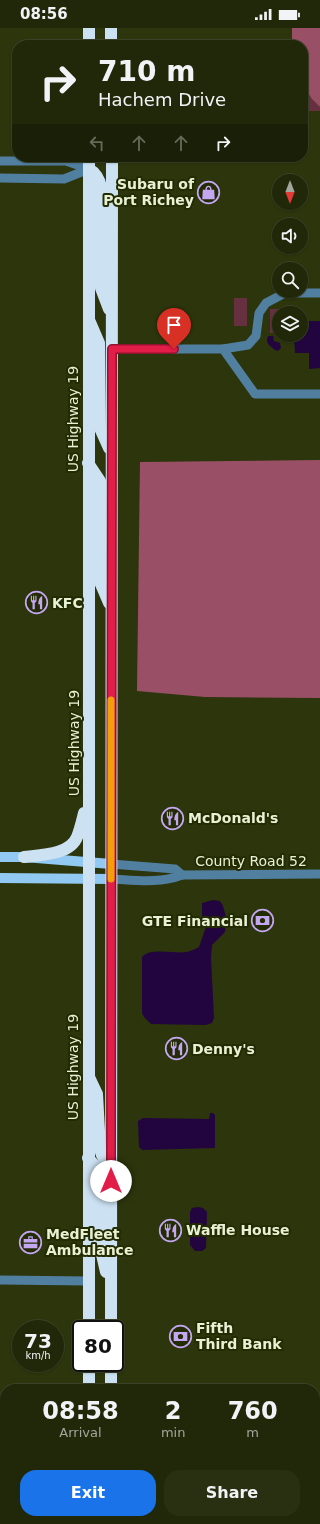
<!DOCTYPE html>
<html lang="en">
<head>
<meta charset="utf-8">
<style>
	body { margin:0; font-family:"DejaVu Sans",sans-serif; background:#293012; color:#f1f3f6; height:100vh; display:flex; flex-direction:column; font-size:15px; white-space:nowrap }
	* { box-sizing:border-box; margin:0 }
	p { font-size:13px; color:#a2a69c }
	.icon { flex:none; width:22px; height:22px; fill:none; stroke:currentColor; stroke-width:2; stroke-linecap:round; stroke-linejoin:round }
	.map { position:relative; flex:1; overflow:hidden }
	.sheet { position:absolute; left:0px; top:1356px; width:320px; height:140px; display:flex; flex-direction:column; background:#212809; border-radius:16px 16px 0 0; box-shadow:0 1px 3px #0004,0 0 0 1px #3e442a }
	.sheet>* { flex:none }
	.banner { position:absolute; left:12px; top:12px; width:296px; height:122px; border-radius:16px; box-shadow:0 1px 3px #0004,0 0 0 1px #3e442a; background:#212809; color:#f1f3f6; overflow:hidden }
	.needle { width:26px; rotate:180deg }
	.fabs { position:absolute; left:272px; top:146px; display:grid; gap:8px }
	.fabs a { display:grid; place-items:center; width:36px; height:36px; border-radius:50%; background:#212809; box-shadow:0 1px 3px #0004,0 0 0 1px #3e442a; font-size:20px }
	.speed { position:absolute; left:12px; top:1292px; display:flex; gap:8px; font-size:20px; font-weight:700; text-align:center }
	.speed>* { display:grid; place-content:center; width:52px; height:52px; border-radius:50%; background:#212809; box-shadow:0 1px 3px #0004,0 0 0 1px #3e442a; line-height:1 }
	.speed small { font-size:10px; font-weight:400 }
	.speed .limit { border:2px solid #111; border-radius:6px; background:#fff; color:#111 }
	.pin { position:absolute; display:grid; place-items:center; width:34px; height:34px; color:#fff; margin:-41px -17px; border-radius:50% 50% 50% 0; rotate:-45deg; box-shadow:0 0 4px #0007 }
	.pin .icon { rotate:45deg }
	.me { position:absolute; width:44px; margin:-22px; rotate:0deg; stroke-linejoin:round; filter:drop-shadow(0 0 3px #0008) }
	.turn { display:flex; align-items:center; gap:14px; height:84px; padding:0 20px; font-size:18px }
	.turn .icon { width:52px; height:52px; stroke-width:2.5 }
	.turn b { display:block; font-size:28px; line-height:34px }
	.lanes { display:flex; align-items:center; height:38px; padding:0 20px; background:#0003; justify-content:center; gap:20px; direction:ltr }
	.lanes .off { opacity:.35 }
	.eta { display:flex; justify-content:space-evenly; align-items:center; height:68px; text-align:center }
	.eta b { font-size:24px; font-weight:800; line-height:28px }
	.action { display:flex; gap:8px; margin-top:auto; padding:8px 20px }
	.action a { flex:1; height:46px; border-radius:16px; background:#1a73e8; color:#fff; font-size:16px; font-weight:800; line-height:46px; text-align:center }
	.action a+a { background:#293012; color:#f1f3f6 }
	.status { display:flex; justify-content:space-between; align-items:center; height:28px; padding:0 20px; background:#212809; direction:ltr }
	.status svg { height:11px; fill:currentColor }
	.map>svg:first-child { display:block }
	.green { fill:#663041 }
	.forest { fill:#995066 }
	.water { fill:#22053e }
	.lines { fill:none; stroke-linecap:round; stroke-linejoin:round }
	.minor { stroke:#517fa0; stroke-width:9 }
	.major { stroke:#92c9f2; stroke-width:10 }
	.highway { stroke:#cce1f2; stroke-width:12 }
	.route-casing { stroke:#92132f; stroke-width:10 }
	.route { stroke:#e11d48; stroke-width:7 }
	.slow { stroke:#f59e0b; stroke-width:7 }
	.labels { text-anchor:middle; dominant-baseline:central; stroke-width:4; stroke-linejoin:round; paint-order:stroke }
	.poi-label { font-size:14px; font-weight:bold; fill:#e8f1d4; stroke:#222b02; text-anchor:start }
	.street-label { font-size:14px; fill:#e8f1d4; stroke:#222b02 }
</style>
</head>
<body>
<div class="status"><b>08:56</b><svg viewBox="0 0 49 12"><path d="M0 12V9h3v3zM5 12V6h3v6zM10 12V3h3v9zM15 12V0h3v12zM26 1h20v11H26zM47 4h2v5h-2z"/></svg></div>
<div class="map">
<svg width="320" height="1496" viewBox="0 0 320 1496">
	<rect width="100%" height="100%" fill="#2c350c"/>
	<g class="green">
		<polygon points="303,57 312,71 320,79 320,83 303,83"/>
		<rect x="234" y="270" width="13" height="28"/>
		<polygon points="286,281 286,285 279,285 279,305 270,305 270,281"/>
	</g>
	<g class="forest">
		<polygon points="292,0 320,0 320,79 312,71 303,57 303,17 292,17"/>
		<polygon points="320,432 320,670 205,669 137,663 140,434"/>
		<polygon points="315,1400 320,1404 320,1430 315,1422"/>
	</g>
	<g class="water">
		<polygon points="301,293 320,293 320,340 309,341 309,325 295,325 294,307 301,307"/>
		<path d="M268,308H273L274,313L280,315L281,320L278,323L275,322C270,318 265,315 268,308Z"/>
		<path d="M213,872L220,873L223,878L226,889L225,904L212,917L211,929L214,990L212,995L206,997L151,996L144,989L142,985V929C150,919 175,926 187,924C191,923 195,921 199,919L206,899L202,891V875Z"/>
		<polygon points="210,1085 213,1085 215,1087 215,1120 142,1122 139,1119 138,1093 143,1090 209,1091"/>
		<polygon points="198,1179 203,1180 207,1184 206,1220 202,1223 195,1223 190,1217 190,1184 192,1180"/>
	</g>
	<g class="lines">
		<g class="minor">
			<polyline points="0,133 66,133 89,141"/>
			<polyline points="0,150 64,151 89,141"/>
			<polyline points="112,321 223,321 248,317 256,308 259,285 266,275 285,265 320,265"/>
			<polyline points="223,321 255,366 320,366"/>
			<polyline points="182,847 320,846"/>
			<path d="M111,851C134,852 159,856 182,847L175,841L111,836"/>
			<polyline points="0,1252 88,1253"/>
			<polyline points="0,1371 5,1371"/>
		</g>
		<g class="major">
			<polyline points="0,829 24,829 111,836"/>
			<polyline points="0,850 111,851"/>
		</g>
		<g class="highway">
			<polyline points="111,0 111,17"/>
			<polyline points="89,17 89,0"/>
			<polyline points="89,129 89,1301"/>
			<path d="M89,141C96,145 99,150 101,159V260L109,281"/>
			<polyline points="90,294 99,315 100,400 109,420"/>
			<polyline points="88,435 100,453 100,554 109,575"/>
			<path d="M24,829C40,827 70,827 77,809C80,802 82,793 84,785"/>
			<path d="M89,1049L97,1066L100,1121C102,1129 105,1134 111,1139"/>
			<polyline points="88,1130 96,1139 100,1148 100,1218 106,1244"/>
			<polyline points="111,1301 112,129"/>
			<polyline points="89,1335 89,1361"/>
			<polyline points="111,1361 111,1335"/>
			<polyline points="100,1491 100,1496"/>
			<polyline points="89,1496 89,1491"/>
			<polyline points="111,1496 111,1491"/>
		</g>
	</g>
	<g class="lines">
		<defs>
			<polyline id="route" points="111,1153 112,321 174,321"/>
		</defs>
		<use href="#route" class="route-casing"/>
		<use href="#route" class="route"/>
		<polyline class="slow" points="111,851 111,672"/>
	</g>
	<defs>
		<symbol id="shop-ring" viewBox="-11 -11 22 22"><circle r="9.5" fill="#222b02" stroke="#c4a7f1" stroke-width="1.5"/><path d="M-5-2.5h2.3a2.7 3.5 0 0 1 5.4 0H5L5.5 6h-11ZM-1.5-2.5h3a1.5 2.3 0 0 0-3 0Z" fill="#c4a7f1"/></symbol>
		<symbol id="restaurant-ring" viewBox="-11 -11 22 22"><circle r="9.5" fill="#222b02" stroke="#c4a7f1" stroke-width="1.5"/><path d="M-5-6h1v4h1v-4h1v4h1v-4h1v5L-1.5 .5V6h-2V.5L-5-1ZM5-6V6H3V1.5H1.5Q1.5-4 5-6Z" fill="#c4a7f1"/></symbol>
		<symbol id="bank-ring" viewBox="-11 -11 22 22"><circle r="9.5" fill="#222b02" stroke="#c4a7f1" stroke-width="1.5"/><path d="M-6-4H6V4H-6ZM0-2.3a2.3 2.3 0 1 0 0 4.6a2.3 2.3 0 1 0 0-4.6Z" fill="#c4a7f1"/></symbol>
		<symbol id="office-ring" viewBox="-11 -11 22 22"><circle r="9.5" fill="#222b02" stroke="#c4a7f1" stroke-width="1.5"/><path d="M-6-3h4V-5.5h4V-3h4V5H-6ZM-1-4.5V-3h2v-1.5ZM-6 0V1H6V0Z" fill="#c4a7f1"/></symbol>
	</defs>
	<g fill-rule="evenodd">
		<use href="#shop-ring" x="196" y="152" width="25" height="25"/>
		<use href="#restaurant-ring" x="24" y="562" width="25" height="25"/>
		<use href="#restaurant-ring" x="160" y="778" width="25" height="25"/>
		<use href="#bank-ring" x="250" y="880" width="25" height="25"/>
		<use href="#restaurant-ring" x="164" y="1008" width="25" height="25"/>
		<use href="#restaurant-ring" x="158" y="1190" width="25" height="25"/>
		<use href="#office-ring" x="18" y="1202" width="25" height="25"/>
		<use href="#bank-ring" x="168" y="1296" width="25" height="25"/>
	</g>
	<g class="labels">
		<g class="poi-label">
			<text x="194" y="156" text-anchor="end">Subaru of<tspan x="194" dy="16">Port Richey</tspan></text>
			<text x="52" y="575">KFC</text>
			<text x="188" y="790">McDonald's</text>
			<text x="248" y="893" text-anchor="end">GTE Financial</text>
			<text x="192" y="1021">Denny's</text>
			<text x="186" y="1202">Waffle House</text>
			<text x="46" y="1206">MedFleet<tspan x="46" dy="16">Ambulance</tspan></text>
			<text x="196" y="1300">Fifth<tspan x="196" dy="16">Third Bank</tspan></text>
		</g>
		<g class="street-label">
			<text transform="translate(73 391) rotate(-90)">US Highway 19</text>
			<text transform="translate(74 715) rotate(-90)">US Highway 19</text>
			<text x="251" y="833">County Road 52</text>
			<text transform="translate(73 1039) rotate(-90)">US Highway 19</text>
		</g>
	</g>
</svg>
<div class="fabs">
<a><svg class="needle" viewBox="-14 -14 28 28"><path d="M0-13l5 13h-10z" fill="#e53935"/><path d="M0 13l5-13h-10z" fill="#a2a69c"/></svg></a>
<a><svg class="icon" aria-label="sound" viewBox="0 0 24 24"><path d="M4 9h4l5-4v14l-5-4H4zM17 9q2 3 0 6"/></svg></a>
<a><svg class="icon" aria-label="search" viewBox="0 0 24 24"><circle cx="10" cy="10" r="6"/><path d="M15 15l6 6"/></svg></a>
<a><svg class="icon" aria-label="layers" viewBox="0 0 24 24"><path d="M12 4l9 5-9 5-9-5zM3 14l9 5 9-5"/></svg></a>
</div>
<div class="speed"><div>73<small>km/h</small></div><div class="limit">80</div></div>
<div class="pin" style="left:174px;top:321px;background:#d93025"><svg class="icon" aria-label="arrive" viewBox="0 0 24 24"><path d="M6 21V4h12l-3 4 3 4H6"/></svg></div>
<svg class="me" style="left:111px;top:1153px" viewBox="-20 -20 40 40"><circle r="19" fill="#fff"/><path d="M0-13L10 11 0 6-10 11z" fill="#e11d48"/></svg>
<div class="banner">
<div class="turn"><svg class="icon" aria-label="right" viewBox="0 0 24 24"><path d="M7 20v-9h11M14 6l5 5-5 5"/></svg><div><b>710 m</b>Hachem Drive</div></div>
<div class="lanes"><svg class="icon off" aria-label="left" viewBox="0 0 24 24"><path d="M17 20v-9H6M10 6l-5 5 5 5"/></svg><svg class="icon off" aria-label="ahead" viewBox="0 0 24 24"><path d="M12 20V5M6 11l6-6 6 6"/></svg><svg class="icon off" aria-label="ahead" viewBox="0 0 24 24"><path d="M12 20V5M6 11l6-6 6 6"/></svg><svg class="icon" aria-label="right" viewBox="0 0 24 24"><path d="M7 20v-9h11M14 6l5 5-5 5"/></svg></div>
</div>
<section class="sheet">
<div class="eta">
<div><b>08:58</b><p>Arrival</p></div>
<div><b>2</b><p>min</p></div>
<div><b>760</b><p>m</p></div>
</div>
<div class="action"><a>Exit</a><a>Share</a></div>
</section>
</div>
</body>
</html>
